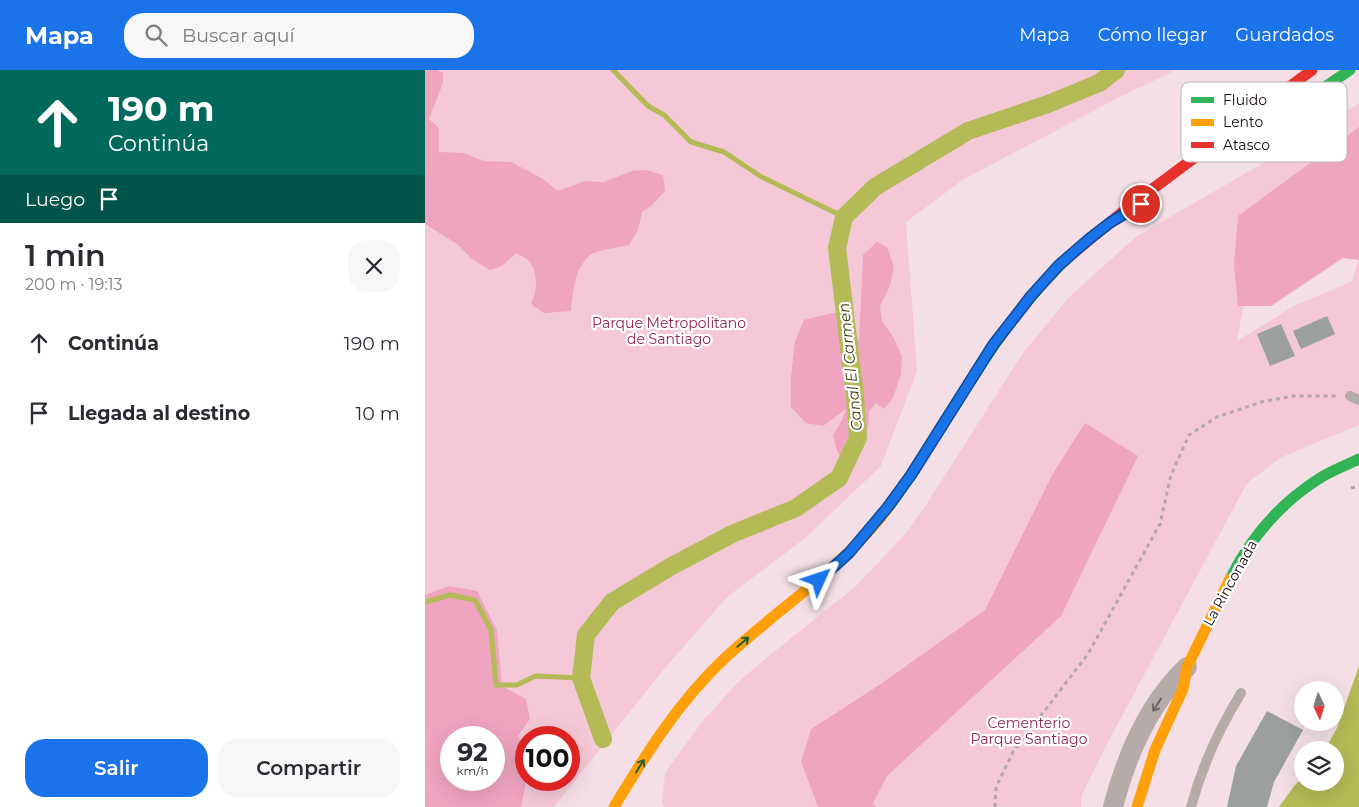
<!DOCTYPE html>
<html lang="es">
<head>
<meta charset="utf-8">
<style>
	body { margin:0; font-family:Montserrat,sans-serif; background:#f7f7f7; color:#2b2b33; height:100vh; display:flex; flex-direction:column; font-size:19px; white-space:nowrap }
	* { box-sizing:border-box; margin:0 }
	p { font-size:16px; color:#7c7c81 }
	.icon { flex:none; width:28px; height:28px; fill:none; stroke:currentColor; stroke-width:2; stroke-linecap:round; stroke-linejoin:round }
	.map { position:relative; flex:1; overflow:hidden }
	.drawer { display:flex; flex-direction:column; background:#fff; width:425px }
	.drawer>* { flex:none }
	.hud { background:#00695c; color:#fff; overflow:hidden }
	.needle { width:32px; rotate:176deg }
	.controls { position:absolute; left:869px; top:611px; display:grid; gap:10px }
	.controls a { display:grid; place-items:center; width:50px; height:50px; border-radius:50%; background:#fff; box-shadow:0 5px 20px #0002; font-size:25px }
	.speed { position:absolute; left:15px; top:656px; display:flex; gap:10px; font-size:25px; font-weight:700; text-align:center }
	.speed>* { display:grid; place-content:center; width:65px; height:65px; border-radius:50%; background:#fff; box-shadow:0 5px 20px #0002; line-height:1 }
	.speed small { font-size:12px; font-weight:400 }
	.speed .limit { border:8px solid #d22; background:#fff; color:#111 }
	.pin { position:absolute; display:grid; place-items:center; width:42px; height:42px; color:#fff; margin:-21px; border:2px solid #fff; border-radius:50%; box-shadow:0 1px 5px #0007 }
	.me { position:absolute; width:55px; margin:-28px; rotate:48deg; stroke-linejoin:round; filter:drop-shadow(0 0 4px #0008) }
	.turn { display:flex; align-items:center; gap:18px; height:105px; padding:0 25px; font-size:22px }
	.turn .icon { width:65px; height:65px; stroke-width:2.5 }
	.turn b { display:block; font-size:35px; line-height:42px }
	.then { display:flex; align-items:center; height:48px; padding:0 25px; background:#0003; gap:10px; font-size:19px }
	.round { display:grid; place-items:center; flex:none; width:52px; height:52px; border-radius:20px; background:#f7f7f7 }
	.summary { display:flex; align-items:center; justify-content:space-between; height:85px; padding:0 25px }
	h1 { font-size:30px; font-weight:600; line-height:38px }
	.cta { display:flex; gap:10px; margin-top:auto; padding:10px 25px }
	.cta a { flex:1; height:58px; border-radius:20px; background:#1a73e8; color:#fff; font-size:20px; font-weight:600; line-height:58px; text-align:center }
	.cta a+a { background:#f7f7f7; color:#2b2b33 }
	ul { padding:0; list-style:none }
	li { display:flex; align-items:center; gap:15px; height:70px; padding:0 25px }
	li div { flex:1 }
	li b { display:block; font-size:19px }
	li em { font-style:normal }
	header { display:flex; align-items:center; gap:30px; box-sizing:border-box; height:70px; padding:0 25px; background:#1a73e8; color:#fff }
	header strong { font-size:24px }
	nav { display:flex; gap:28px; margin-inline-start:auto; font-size:18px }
	.search { width:350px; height:45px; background:#f7f7f7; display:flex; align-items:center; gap:12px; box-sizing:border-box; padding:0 18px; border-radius:20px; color:#7c7c81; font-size:19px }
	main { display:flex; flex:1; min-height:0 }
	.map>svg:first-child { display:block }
	.green { fill:#f5c8d7; fill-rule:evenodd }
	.forest { fill:#efa4c0; fill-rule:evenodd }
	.water { fill:#b4ba56 }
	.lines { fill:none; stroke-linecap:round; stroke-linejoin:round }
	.stream { stroke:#b4ba56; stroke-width:5 }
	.canal { stroke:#b4ba56; stroke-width:18 }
	.building { fill:#9c9fa0 }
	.path { stroke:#b3a7a6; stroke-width:3; stroke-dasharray:4 4; stroke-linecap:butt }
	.lane { stroke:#b5aca9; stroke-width:10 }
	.street { stroke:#b5aca9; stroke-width:20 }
	.fast { stroke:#30b455; stroke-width:11 }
	.slow { stroke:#ff9f0a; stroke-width:11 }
	.jam { stroke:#e5322d; stroke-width:11 }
	.oneway { stroke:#265e32 }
	.oneway2 { stroke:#706264 }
	.route-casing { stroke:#114b97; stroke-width:12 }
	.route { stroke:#1a73e8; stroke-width:9 }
	.labels { text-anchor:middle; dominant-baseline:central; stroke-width:4.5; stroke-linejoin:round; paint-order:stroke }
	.park-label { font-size:14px; fill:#902455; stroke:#fff }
	.street-label { font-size:14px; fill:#1b080f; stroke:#fff }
	.water-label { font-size:15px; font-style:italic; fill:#363e07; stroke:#fff }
	.key { fill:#fff; stroke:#bbb5b7; stroke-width:1 }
	.key-label { font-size:14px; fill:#1b080f }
</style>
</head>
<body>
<header>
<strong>Mapa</strong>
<div class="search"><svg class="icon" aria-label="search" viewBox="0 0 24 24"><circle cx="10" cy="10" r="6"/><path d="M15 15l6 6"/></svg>Buscar aquí</div>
<nav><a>Mapa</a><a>Cómo llegar</a><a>Guardados</a></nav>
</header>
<main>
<section class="drawer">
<div class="hud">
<div class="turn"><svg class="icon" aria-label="ahead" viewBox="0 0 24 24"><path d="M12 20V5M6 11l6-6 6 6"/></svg><div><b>190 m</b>Continúa</div></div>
<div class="then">Luego<svg class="icon" aria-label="arrive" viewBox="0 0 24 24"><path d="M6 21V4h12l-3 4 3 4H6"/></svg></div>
</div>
<div class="summary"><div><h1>1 min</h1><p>200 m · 19:13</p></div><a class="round"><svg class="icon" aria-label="close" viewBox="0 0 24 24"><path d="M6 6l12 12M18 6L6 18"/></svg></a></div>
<ul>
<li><svg class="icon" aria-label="ahead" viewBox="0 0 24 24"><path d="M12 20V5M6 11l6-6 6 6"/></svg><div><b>Continúa</b></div><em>190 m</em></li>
<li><svg class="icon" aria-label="arrive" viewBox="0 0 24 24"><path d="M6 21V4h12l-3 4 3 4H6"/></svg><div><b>Llegada al destino</b></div><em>10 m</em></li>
</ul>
<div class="cta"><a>Salir</a><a>Compartir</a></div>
</section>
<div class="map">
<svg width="934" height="737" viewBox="0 0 934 737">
	<rect width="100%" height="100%" fill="#f4dfe6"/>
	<g class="green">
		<path d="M0,0H751L691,29L539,109L481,152L492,301L456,396L379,469L302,527L239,599L129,737H0ZM26,668H69V710H26ZM101,668H144V710H101Z"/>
		<polygon points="934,33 934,73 823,211 812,271 869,236 928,211 934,182 934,355 857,387 822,413 682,674 656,727 656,737 434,737 449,708 583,575 627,405 560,540 454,615 386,659 376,692 393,737 239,737 237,733 240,703 277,652 311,614 334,594 431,516 481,463 501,435 598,283 644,227 712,166 861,80"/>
	</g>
	<g class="forest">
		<path d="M0,0H12L18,3V13L4,49L14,58V82L39,83L59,91L86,92L118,109L133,121L160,111L179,112L207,101L221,100L238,105L240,121L227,135L217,142L213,160L204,175C195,177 173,180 165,185C149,199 148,222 146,241L119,243L106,234C112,220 114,204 104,191C101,188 95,185 91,183L77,196L65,200L47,189L32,174L0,154Z"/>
		<polygon points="934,57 934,190 918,188 846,236 813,236 809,195 813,146"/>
		<polygon points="452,172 462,177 469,197 465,216 455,236 457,251 467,265 477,286 476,304 468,328 459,339 451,333 444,341 443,357 432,386 416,388 412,381 408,365 417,350 421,339 398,356 381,353 366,337 366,307 370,271 379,250 412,242 417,264 434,270 438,185"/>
		<polygon points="660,353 713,386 636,546 462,706 448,733 451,737 393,737 376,692 386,659 454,615 560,540 627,405"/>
		<path d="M25,516L52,521L72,560L77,616L101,629L105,649L93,666L101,686V711L96,737H0V525ZM26,668H69V710H26Z"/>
	</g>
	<polygon class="water" points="934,596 934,737 854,737 869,716 877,708 878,712 910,712 910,680 900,680 912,658"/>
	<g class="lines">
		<g class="stream">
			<polyline points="188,0 223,36 239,45 266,72 299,82 335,106 419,147"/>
			<polyline points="0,532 25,525 50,530 66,560 71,615 92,615 110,606 156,608"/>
		</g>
		<polyline class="canal" points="178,669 156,608 161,565 187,532 245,497 307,464 371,438 414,408 433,368 430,326 412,178 419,147 450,117 543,61 623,34 674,13 691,0"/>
	</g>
	<g class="building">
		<polygon points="902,246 910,264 876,279 868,261"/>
		<polygon points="856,254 870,286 845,296 832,264"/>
		<polygon points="842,641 878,660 849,712 842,737 802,737 811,696"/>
	</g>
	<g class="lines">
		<g class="path">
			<polyline points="926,418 934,416"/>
			<polyline points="570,737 571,717 588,682 663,584 735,454 746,405 764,365 792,347 836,332 868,326 913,326"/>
		</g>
		<g class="lane">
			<polyline points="925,326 934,330"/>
			<path d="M766,737C777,696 794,659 816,623"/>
		</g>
		<path class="street" d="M688,737C701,687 724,633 762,597"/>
		<g class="fast">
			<polyline points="832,63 925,0"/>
			<path d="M466,434C525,351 569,256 645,186"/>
			<path d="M805,509C825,469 855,434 892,410C905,401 920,396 934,389"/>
		</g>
		<g class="slow">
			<path d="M189,737C221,684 254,631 300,588C355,537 421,496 466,434"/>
			<polyline points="712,737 730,680 758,619 762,597 805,509"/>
		</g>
		<polyline class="jam" points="645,186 706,135 887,0"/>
	</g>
	<defs><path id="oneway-shaft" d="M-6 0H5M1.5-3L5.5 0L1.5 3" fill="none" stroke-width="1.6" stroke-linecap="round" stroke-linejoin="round" transform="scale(1.25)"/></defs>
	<g class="oneway">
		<use href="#oneway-shaft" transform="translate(318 572) rotate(-40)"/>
		<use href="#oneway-shaft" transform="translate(215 696) rotate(-58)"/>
	</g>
	<use class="oneway2" href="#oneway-shaft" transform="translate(732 635) rotate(122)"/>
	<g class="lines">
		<defs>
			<polyline id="route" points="394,510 424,483 462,438 486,405 568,275 606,226 634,195 664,169 686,152 716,134"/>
		</defs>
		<use href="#route" class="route-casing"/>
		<use href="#route" class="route"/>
	</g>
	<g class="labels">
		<g class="park-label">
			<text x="244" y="253">Parque Metropolitano<tspan x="244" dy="16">de Santiago</tspan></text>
			<text x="604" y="653">Cementerio<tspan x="604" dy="16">Parque Santiago</tspan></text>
		</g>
		<g class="street-label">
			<text transform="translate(805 513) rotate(-61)">La Rinconada</text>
		</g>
		<g class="water-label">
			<text transform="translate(425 297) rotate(-96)">Canal El Carmen</text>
		</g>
	</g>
	<rect x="756" y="12" width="166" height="80" rx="8" class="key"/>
	<rect x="766" y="27" width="23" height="6" fill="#30b455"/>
	<rect x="766" y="49" width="23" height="7" fill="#ff9f0a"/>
	<rect x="766" y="72" width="23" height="6" fill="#e5322d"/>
	<g class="key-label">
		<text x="798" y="35">Fluido</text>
		<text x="798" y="57">Lento</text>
		<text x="798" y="80">Atasco</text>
	</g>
</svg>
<div class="controls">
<a><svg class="needle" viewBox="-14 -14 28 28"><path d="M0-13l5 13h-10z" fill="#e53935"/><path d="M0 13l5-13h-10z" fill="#7c7c81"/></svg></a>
<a><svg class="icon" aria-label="layers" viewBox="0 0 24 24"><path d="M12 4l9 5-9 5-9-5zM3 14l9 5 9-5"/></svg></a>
</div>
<div class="speed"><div>92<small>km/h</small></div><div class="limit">100</div></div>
<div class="pin" style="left:716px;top:134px;background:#d93025"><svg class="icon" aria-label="arrive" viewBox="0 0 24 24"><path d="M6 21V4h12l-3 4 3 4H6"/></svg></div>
<svg class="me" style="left:394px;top:510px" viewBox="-20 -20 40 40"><path d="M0-17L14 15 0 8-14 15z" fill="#1a73e8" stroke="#fff" stroke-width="4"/></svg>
</div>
</main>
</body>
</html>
